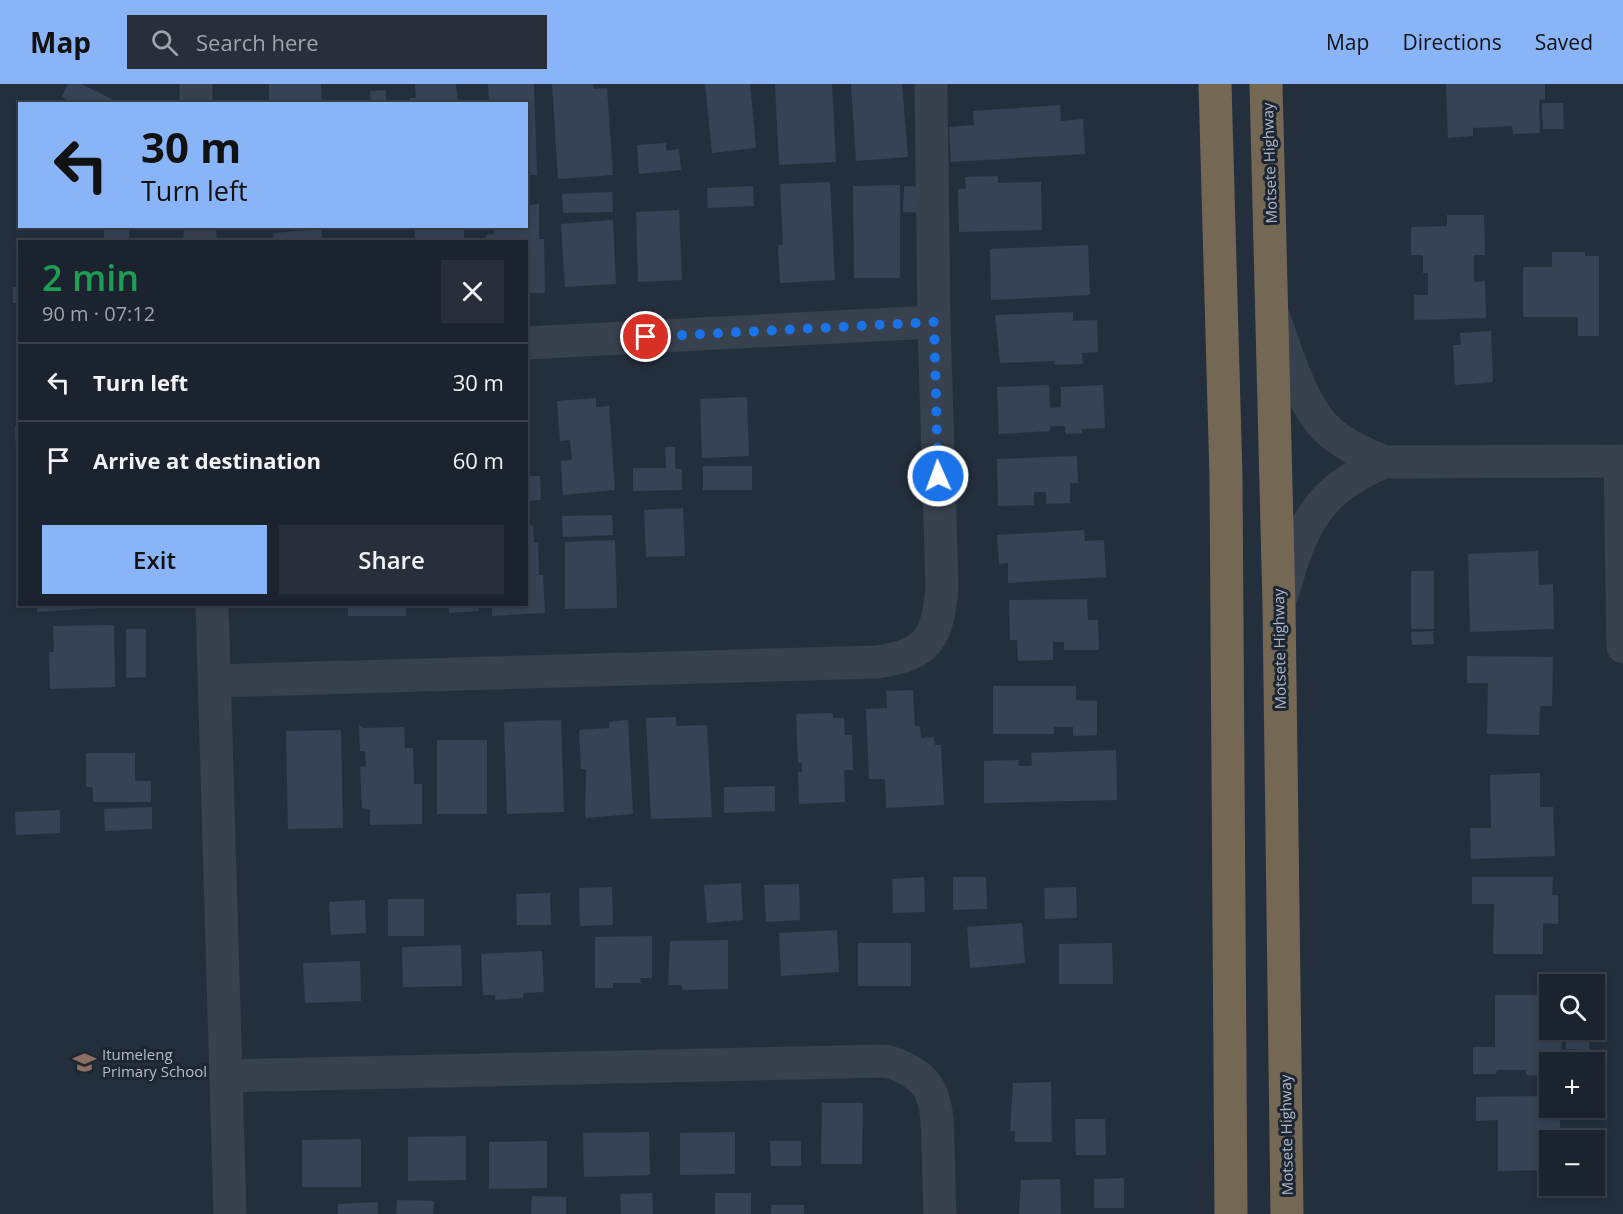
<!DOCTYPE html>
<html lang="en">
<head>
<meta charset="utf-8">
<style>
	body { margin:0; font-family:"Open Sans",sans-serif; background:#282f3a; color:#f1f3f6; height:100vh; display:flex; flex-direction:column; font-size:22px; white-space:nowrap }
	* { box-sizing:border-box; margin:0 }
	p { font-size:20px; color:#a0a4aa }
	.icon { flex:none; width:33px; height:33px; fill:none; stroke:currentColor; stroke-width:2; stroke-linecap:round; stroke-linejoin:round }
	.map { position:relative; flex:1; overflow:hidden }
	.side { position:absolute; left:18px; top:156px; width:510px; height:366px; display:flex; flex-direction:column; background:#1b232e; border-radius:0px; box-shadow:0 3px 9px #0003,0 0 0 2px #39404a }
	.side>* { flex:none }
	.guide { position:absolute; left:18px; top:18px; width:510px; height:126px; border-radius:0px; box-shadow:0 3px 9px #0003,0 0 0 2px #39404a; background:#8ab4f8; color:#111; overflow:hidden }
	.controls { position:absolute; left:1539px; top:890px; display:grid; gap:12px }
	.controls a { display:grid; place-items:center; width:66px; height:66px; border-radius:0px; background:#1b232e; box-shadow:0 3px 9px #0003,0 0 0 2px #39404a; font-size:30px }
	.pin { position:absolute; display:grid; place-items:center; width:51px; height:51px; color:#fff; margin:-26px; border:3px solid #fff; border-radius:50%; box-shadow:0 2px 6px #0007 }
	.me { position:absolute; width:66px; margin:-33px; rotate:358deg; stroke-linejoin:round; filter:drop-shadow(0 0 4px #0008) }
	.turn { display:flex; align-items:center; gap:21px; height:126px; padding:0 24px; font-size:27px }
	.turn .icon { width:78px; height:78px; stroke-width:2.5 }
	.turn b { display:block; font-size:42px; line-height:51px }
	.round { display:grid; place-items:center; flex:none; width:63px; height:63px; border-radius:0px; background:#282f3a }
	.overview { display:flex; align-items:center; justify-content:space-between; height:102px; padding:0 24px }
	h1 { font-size:36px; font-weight:600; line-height:45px; color:#1e9e55 }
	.action { display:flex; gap:12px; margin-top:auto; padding:12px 24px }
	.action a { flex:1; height:69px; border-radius:0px; background:#8ab4f8; color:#111; font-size:24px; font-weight:600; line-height:69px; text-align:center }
	.action a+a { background:#282f3a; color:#f1f3f6 }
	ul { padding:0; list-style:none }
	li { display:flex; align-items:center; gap:18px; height:78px; padding:0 24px; border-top:2px solid #39404a }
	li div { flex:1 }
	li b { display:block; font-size:22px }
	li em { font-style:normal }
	header { display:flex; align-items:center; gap:36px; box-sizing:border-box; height:84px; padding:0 30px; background:#8ab4f8; color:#111 }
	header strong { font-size:28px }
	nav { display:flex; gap:33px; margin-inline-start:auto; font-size:21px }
	.search { width:420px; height:54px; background:#282f3a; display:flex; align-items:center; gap:15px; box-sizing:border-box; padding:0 21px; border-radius:0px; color:#a0a4aa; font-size:22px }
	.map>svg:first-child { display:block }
	.building { fill:#364354 }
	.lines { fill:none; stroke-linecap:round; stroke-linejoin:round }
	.street { stroke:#38414e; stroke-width:33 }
	.highway { stroke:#746855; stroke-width:33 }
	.route { stroke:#1a73e8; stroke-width:10; stroke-dasharray:0 18 }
	.labels { text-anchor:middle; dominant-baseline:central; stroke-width:6; stroke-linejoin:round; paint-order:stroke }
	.street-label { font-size:15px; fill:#b4bcc9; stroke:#1d2633 }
	.poi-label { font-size:15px; fill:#b4bcc9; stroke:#1d2633; text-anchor:start }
</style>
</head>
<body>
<header>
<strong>Map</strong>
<div class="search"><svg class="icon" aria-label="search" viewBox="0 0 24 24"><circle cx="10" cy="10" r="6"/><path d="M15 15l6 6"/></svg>Search here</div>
<nav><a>Map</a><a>Directions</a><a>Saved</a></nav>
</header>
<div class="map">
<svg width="1623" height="1130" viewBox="0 0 1623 1130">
	<rect width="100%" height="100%" fill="#242f3e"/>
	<g class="building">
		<polygon points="68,0 81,0 112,15 110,20 74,20 62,13"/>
		<polygon points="269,0 321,0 322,20 269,20"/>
		<polygon points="415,0 456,0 458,20 410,20 409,14 416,14"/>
		<polygon points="488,0 534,0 537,91 526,91 526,20 489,20"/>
		<polygon points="552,0 593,0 594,5 607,4 613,91 558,95"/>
		<polygon points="705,0 750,0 756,64 712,69"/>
		<polygon points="775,0 832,0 836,78 779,81"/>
		<polygon points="851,0 902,0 908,73 856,77"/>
		<polygon points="1446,0 1545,0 1545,16 1539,16 1540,49 1513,50 1512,42 1473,44 1473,52 1448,54"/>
		<polygon points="386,6 386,20 371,20 370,7"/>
		<polygon points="1542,19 1563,19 1564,45 1543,45"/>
		<polygon points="1060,21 1061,37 1083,35 1085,70 951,78 949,43 974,41 973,27"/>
		<polygon points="666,59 666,67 679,65 681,86 639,90 637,61"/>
		<polygon points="998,92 998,99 1041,98 1042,146 959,148 958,105 966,105 965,93"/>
		<polygon points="830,98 835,196 780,199 778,161 783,161 780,100"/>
		<polygon points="900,101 900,194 854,194 853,102"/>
		<polygon points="753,102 754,122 708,124 707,104"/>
		<polygon points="904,102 925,103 924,129 903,128"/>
		<polygon points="612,108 613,128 563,129 562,110"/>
		<polygon points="526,109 529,121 539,120 539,155 544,155 545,209 526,209 526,158 486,158 486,151 494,150 494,142 526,142"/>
		<polygon points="679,126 682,196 638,198 636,128"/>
		<polygon points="1447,131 1484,131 1485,171 1474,171 1474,198 1485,197 1486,234 1414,236 1414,211 1428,211 1428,189 1423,189 1423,171 1411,171 1411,143 1447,142"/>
		<polygon points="613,136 616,200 565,203 561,140"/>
		<rect x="104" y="142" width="25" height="16"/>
		<rect x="415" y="142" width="49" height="16"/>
		<polygon points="321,145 322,158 274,158 273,149"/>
		<polygon points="1088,161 1090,211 991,216 990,165"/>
		<polygon points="1552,168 1585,168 1585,172 1599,172 1599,252 1578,252 1578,233 1523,233 1523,183 1552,183"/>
		<rect x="13" y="203" width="7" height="16"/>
		<polygon points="1073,228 1073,237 1097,236 1098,268 1082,269 1083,280 1054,281 1055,277 1000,279 995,231"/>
		<polygon points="1491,247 1493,298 1455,301 1453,261 1461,261 1460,249"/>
		<polygon points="1049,301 1050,324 1061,323 1061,303 1103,301 1105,344 1082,345 1082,349 1065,350 1065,342 1050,342 1050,347 999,350 997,303"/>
		<polygon points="747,313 749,372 702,374 700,315"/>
		<polygon points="596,314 596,323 609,322 615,406 563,411 561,377 572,376 570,356 560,357 557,317"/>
		<polygon points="15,342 20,342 20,370 16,370"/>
		<polygon points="665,363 675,363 675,385 682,385 682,406 633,407 633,384 666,384"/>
		<polygon points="1077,372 1078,399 1070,399 1070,419 1046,420 1046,408 1034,408 1034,421 998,422 997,375"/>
		<rect x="703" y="382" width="49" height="24"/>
		<polygon points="526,392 540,392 541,416 526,417"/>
		<polygon points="683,424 685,472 646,473 644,426"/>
		<polygon points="612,431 613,451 563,453 562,432"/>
		<polygon points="533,441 534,459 538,459 539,491 543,491 545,529 492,532 492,520 526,520 526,442"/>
		<polygon points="1084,446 1085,457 1104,456 1106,493 1008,499 1008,479 999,480 997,451"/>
		<polygon points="615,456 617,524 565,525 565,458"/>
		<polygon points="1538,467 1539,501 1553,500 1554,545 1470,548 1468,470"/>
		<rect x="1411" y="487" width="23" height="58"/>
		<polygon points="1087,515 1088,536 1098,536 1099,566 1064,566 1064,558 1053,558 1053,576 1018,577 1017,556 1010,556 1009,516"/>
		<polygon points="37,520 116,520 116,523 37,528"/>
		<rect x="348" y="520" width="58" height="12"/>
		<polygon points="448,520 479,520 479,527 449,529"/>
		<polygon points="114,541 115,603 50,605 49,568 54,568 53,542"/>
		<polygon points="126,545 146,545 146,593 126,594"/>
		<polygon points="1433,547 1434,560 1412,561 1411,548"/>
		<polygon points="1467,572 1553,573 1552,622 1540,622 1539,651 1487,650 1488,599 1467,599"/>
		<polygon points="993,602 1076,602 1076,616 1097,617 1097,651 1073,652 1073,643 1054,643 1054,650 993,650"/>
		<polygon points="913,606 915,642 920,642 921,654 934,653 935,661 941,661 944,721 886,724 885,695 869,695 866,625 887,624 886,607"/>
		<polygon points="833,629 833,634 844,634 845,651 852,651 853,686 844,686 845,718 799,720 798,688 802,688 802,679 798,679 796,630"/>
		<polygon points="676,633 676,642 707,641 712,733 651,735 646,634"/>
		<polygon points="561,636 564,728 507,730 504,638"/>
		<polygon points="628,636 633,730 585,734 586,685 581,685 579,646 609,644 609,638"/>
		<polygon points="359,641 364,644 404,643 405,664 413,664 414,700 422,700 422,740 370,741 370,726 362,724 360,683 366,682 365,667 360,667"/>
		<polygon points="341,646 343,744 288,745 286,647"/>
		<rect x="437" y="656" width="50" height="74"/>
		<polygon points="1116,666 1117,716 984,719 984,677 1019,676 1018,682 1032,682 1031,669"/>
		<polygon points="86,669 135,669 135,697 151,697 151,718 93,718 93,703 86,703"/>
		<polygon points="1540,689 1540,723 1553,723 1555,772 1471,775 1470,744 1491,744 1490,691"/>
		<polygon points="775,702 775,727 724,729 724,703"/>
		<polygon points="152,723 152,745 105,747 104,725"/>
		<polygon points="60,726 60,749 16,751 15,728"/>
		<polygon points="924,793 925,828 893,829 892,795"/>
		<polygon points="953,793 986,793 987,825 953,826"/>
		<polygon points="1472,793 1553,793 1552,811 1558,811 1558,840 1543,839 1543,870 1493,870 1494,820 1472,820"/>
		<polygon points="741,799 743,836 707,839 704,801"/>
		<polygon points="799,800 800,836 766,838 764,801"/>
		<polygon points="612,803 613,841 580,842 579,804"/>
		<polygon points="1076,803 1077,834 1045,835 1044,804"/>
		<polygon points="550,809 551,841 517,841 516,810"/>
		<rect x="388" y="815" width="36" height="37"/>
		<polygon points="365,816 366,849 331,851 329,818"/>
		<polygon points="1022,839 1025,879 970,884 967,843"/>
		<polygon points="837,846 839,888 781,892 779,849"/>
		<polygon points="652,852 652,894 640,894 641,899 613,899 613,904 595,904 595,853"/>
		<polygon points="728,856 728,905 683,906 681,901 668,901 670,857"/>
		<rect x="858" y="859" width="53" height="43"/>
		<polygon points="1112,859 1113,900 1059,900 1059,860"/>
		<polygon points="461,861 462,902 403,903 402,863"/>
		<polygon points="542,867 544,908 523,909 523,914 495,916 495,911 483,911 481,870"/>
		<polygon points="360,877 361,917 305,919 303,879"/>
		<polygon points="1495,911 1545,911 1544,940 1550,940 1550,945 1562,945 1561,978 1550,978 1550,992 1526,991 1526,986 1497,986 1496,990 1473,990 1473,963 1495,963"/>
		<polygon points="1566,945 1590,945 1589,966 1566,965"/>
		<polygon points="1051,998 1052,1058 1015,1058 1015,1047 1010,1047 1013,999"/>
		<polygon points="1550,1012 1550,1023 1560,1023 1560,1056 1550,1056 1548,1086 1498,1087 1498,1036 1476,1037 1476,1013"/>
		<polygon points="822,1019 863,1019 862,1080 821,1080"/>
		<polygon points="1075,1035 1105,1035 1106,1071 1076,1071"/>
		<polygon points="649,1048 650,1091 584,1093 583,1049"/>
		<polygon points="735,1048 735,1090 680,1091 680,1049"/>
		<polygon points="466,1052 466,1096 408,1097 408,1053"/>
		<polygon points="361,1055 361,1103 302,1103 302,1056"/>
		<polygon points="547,1057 547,1104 489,1105 489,1058"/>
		<polygon points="770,1057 801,1057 801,1082 771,1082"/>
		<polygon points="1124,1094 1124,1124 1094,1124 1094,1095"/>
		<polygon points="1060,1095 1061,1130 1019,1130 1021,1096"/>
		<polygon points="652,1109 653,1130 621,1130 620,1110"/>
		<rect x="715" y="1109" width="36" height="21"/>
		<polygon points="532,1112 566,1113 566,1130 531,1130"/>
		<polygon points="397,1116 434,1117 433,1130 396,1130"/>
		<polygon points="378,1118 378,1130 338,1130 338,1120"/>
		<rect x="771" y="1121" width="33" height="9"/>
	</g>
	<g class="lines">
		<g class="street">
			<polyline points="196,0 196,20"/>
			<polyline points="200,142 200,158"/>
			<path d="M1274,234C1287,268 1302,325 1331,349C1347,362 1366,370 1384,378"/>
			<polyline points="526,259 934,238"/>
			<polyline points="1620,377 1623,563"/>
			<path d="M1282,511C1302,442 1315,407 1384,378L1623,377"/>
			<polyline points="212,520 230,1130"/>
			<path d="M215,597L877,578C930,571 938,552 942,502L934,238L931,0"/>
			<path d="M226,992L886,977C937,992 937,1017 938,1064C939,1086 939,1108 940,1130"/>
		</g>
		<g class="highway">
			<polyline points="1215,0 1226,393 1231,1130"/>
			<polyline points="1266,0 1279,522 1287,1130"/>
		</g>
	</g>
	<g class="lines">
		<polyline class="route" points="646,253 934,238 938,392"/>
	</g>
	<defs>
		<symbol id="school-bare" viewBox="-9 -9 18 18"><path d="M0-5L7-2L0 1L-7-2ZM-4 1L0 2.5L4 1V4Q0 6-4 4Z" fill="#8d6e63" stroke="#1d2633" stroke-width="2.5" paint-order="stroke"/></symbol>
	</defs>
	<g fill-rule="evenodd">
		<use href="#school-bare" x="68" y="962" width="33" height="33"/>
	</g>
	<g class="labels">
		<g class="street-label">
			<text transform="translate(1269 79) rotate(-92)">Motsete Highway</text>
			<text transform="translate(1279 565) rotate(-91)">Motsete Highway</text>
			<text transform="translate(1286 1051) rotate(-91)">Motsete Highway</text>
		</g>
		<g class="poi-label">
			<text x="102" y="970">Itumeleng<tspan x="102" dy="17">Primary School</tspan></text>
		</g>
	</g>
</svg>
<div class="controls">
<a><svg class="icon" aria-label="search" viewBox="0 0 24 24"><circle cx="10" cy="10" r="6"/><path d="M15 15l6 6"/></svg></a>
<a>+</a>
<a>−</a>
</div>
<div class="pin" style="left:646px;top:253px;background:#d93025"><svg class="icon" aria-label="arrive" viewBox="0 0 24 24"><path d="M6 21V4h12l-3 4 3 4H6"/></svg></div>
<svg class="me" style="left:938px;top:392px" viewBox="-20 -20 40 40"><circle r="17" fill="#1a73e8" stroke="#fff" stroke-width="3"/><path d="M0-11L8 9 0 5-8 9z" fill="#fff"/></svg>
<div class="guide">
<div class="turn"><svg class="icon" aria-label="left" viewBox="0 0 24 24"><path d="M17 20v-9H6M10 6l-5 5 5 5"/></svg><div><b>30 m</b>Turn left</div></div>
</div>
<section class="side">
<div class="overview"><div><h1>2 min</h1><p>90 m · 07:12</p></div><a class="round"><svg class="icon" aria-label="close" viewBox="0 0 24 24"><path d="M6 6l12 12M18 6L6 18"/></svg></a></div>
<ul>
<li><svg class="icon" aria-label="left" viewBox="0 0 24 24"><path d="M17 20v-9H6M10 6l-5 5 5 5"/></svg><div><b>Turn left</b></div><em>30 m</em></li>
<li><svg class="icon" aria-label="arrive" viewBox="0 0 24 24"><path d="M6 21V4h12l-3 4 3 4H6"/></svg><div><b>Arrive at destination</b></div><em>60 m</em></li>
</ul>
<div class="action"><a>Exit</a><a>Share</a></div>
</section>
</div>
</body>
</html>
